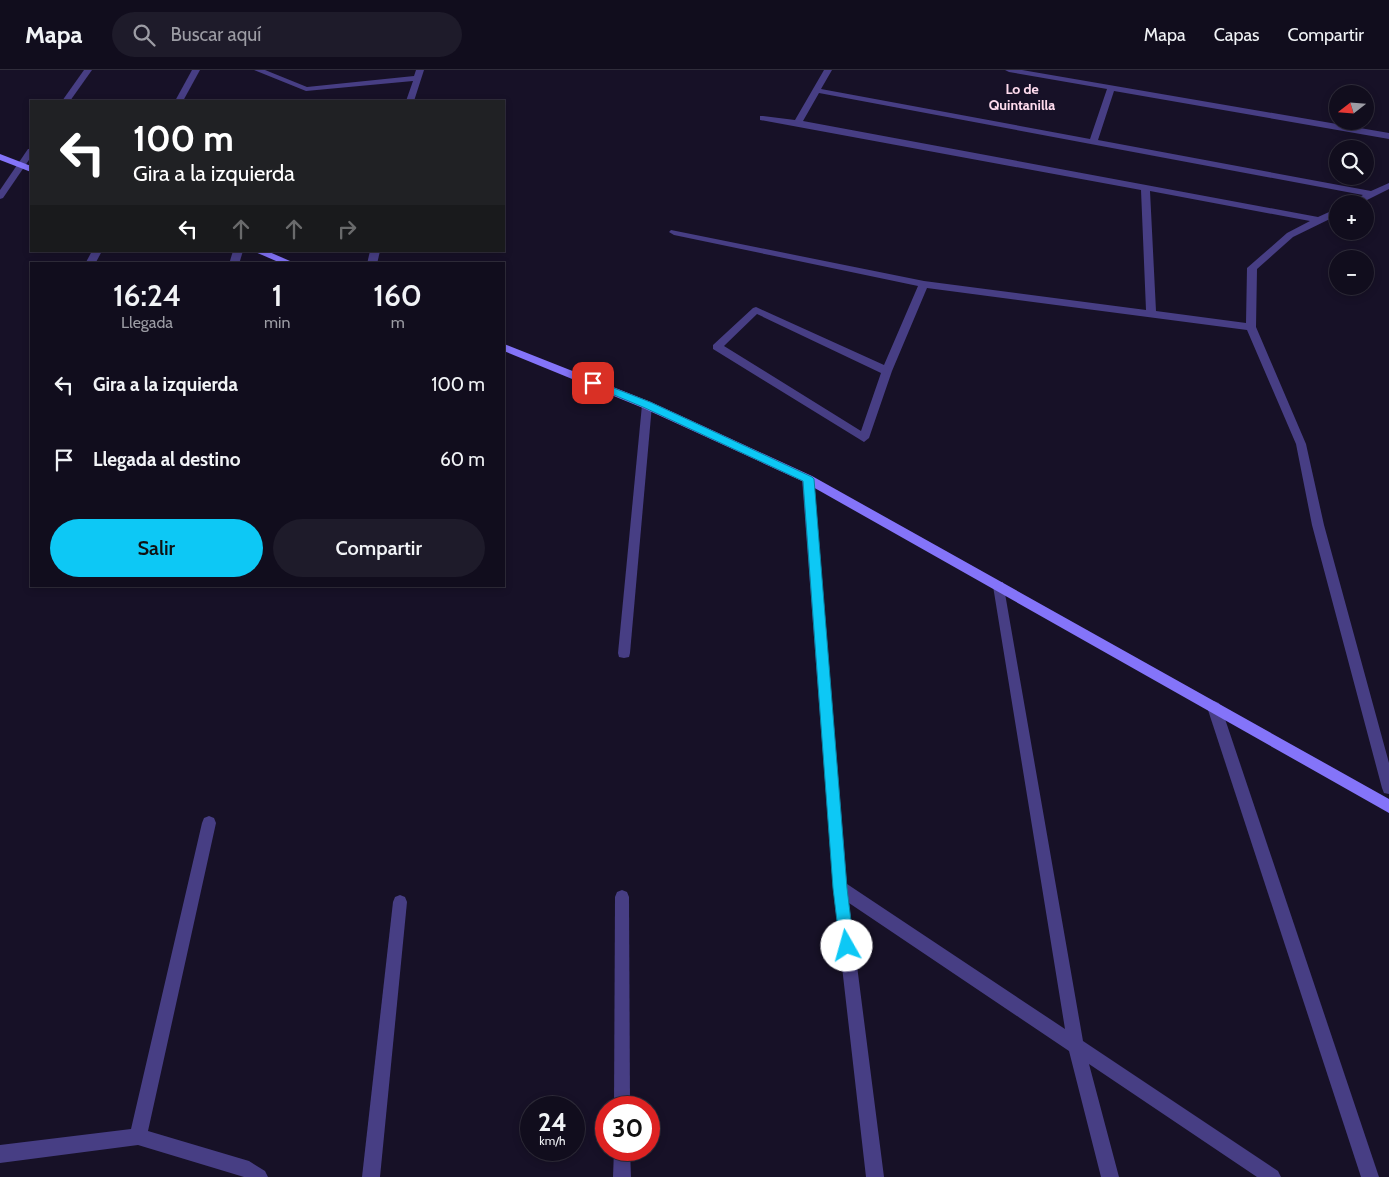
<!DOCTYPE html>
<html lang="es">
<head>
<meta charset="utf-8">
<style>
	body { margin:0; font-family:Cabin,sans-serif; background:#1e1b2a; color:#f1f3f6; height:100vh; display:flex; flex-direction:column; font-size:19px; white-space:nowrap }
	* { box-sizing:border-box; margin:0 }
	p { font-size:16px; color:#9c9ca4 }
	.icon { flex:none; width:28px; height:28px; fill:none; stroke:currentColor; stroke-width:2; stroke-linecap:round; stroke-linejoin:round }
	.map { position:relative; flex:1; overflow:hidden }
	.drawer { position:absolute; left:30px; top:192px; width:475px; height:325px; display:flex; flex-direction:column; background:#110d1d; border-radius:0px; box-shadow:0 2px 8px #0003,0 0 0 1px #302d3b }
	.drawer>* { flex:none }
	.banner { position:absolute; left:30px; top:30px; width:475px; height:152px; border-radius:0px; box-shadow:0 2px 8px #0003,0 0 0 1px #302d3b; background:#202124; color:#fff; overflow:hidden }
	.needle { width:32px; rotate:253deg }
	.fabs { position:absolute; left:1329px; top:15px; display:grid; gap:10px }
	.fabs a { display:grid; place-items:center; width:45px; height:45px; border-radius:50%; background:#110d1d; box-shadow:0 2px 8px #0003,0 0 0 1px #302d3b; font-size:25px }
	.speed { position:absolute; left:520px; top:1026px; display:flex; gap:10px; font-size:25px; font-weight:700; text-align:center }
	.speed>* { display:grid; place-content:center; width:65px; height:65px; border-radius:50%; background:#110d1d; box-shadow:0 2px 8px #0003,0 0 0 1px #302d3b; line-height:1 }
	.speed small { font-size:12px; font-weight:400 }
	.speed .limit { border:8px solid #d22; background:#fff; color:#111 }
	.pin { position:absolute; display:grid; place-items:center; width:42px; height:42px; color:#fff; margin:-21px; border-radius:10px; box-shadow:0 2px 8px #0006 }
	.me { position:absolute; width:55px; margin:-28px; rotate:353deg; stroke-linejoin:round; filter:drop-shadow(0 0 4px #0008) }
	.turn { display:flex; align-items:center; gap:18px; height:105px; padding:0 20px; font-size:22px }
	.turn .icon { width:65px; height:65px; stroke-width:2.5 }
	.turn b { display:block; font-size:35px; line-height:42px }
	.lanes { display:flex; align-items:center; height:48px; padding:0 20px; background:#0003; justify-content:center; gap:25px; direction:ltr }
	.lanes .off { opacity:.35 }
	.eta { display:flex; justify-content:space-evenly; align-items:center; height:85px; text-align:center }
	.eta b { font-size:30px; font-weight:600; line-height:35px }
	.button { display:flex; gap:10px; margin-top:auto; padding:10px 20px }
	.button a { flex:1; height:58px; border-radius:30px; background:#0dc8f5; color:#111; font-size:20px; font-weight:600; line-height:58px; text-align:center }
	.button a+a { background:#1e1b2a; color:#f1f3f6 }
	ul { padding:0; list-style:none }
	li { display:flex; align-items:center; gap:15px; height:75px; padding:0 20px }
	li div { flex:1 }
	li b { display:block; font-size:19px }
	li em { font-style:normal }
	header { display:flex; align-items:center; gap:30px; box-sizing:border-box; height:70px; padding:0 25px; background:#110d1d; border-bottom:1px solid #302d3b }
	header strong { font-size:24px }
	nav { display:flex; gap:28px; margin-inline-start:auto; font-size:18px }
	.search { width:350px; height:45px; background:#1e1b2a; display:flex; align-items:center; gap:12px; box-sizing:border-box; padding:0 18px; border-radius:28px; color:#9c9ca4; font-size:19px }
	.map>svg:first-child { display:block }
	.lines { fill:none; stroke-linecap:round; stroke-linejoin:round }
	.street { fill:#473e84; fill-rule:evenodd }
	.secondary { fill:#8474f9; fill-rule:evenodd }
	.route { fill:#0dc8f5; stroke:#08829f }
	.labels { text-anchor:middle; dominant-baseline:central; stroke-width:4; stroke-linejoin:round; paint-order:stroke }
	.far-neighbourhood-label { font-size:14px; font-weight:bold; fill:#fedbed; stroke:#171127 }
</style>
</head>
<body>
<header>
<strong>Mapa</strong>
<div class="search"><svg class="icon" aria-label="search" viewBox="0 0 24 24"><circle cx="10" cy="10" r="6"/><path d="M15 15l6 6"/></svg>Buscar aquí</div>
<nav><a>Mapa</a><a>Capas</a><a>Compartir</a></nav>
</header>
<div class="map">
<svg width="1389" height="1107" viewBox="0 0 1389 1107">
	<rect width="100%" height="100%" fill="#171127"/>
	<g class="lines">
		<g class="street">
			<polygon points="84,0 92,0 70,31 62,31"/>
			<polygon points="192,0 200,0 183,31 175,31"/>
			<polygon points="254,0 265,0 307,17 414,6 416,0 424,0 414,31 406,31 413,11 306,21"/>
			<path d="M824,0H832L821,19L1090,69L1107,19L1009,2L1005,0H1022L1389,63V69L1114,21L1098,70L1371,121L1389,113V119L1359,134H1347L1363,125L819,23L803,51L1318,147L1338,138V145L1293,167L1257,199L1256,257L1306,374L1324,455L1389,693V724L1384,723L1382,718L1312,455L1296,374L1247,260L927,218L892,301L869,368L864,372L713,279V275L753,238L756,237L884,295L918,216L674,165L669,162L671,160L924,211L1146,240L1141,120L760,50V46H763L795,50ZM1150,121L1310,151L1287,163L1247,198L1246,253L1156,241ZM757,244L881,303L861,361L724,276Z"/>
			<polygon points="28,79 31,79 31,87 3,128 0,129 0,120"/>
			<polygon points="92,181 102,181 95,194 85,194"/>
			<polygon points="233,181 243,181 239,194 229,194"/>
			<polygon points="370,181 380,181 377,194 367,194"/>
			<polygon points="647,331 652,335 630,583 629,587 624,588 619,587 618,583 642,335"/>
			<polygon points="808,405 814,409 847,814 1065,959 993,516 995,512 1003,512 1083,971 1278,1101 1281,1107 1257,1107 1089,994 1119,1107 1101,1107 1069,981 849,833 884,1107 866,1107 833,818 802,409"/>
			<polygon points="1214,631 1219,633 1221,637 1379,1107 1361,1107 1207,637 1209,633"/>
			<polygon points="209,746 214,748 216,753 148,1061 249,1091 265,1101 268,1107 244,1107 138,1075 0,1093 0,1075 131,1059 202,753 204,748"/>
			<polygon points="622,820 627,822 629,827 630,1038 614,1038 615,827 617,822"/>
			<polygon points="400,825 405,827 407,832 380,1107 362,1107 393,832 395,827"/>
			<polygon points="614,1080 630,1080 631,1107 613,1107"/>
		</g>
		<g class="secondary">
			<polygon points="0,84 31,96 31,102 0,90"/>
			<polygon points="253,181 267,181 297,194 283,194"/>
			<polygon points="504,274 651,332 812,406 1389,729 1389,743 804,412 643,338 504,281"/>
		</g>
	</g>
	<polygon class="route" points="593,310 650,332 812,407 814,409 847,818 854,876 852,881 847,883 842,881 840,876 833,818 803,411 643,337 590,315 590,311"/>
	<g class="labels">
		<g class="far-neighbourhood-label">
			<text x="1022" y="19">Lo de<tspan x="1022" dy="16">Quintanilla</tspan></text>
		</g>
	</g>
</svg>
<div class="fabs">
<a><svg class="needle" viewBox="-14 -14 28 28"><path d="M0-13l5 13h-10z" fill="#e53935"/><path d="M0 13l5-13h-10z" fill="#9c9ca4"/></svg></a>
<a><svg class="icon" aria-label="search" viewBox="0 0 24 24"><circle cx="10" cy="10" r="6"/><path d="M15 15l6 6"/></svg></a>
<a>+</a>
<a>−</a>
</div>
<div class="speed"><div>24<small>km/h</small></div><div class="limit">30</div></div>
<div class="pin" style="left:593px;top:313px;background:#d93025"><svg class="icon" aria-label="arrive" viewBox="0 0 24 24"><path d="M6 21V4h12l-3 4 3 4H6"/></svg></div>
<svg class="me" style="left:847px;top:876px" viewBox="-20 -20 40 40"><circle r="19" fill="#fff"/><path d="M0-13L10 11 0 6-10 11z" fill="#0dc8f5"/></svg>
<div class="banner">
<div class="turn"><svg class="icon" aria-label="left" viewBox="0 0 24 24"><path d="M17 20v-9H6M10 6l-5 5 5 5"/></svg><div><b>100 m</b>Gira a la izquierda</div></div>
<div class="lanes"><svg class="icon" aria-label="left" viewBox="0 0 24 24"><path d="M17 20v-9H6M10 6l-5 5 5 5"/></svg><svg class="icon off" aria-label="ahead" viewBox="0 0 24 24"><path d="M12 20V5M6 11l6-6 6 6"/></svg><svg class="icon off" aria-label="ahead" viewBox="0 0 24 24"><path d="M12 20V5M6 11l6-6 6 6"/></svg><svg class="icon off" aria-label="right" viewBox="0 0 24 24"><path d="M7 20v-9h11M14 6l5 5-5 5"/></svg></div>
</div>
<section class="drawer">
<div class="eta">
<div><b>16:24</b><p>Llegada</p></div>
<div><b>1</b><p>min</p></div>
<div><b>160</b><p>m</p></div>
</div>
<ul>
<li><svg class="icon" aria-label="left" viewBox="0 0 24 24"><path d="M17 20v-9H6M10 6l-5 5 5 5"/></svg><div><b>Gira a la izquierda</b></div><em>100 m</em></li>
<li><svg class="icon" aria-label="arrive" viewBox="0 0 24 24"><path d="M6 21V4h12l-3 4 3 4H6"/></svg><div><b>Llegada al destino</b></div><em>60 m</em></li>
</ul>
<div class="button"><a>Salir</a><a>Compartir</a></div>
</section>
</div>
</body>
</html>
